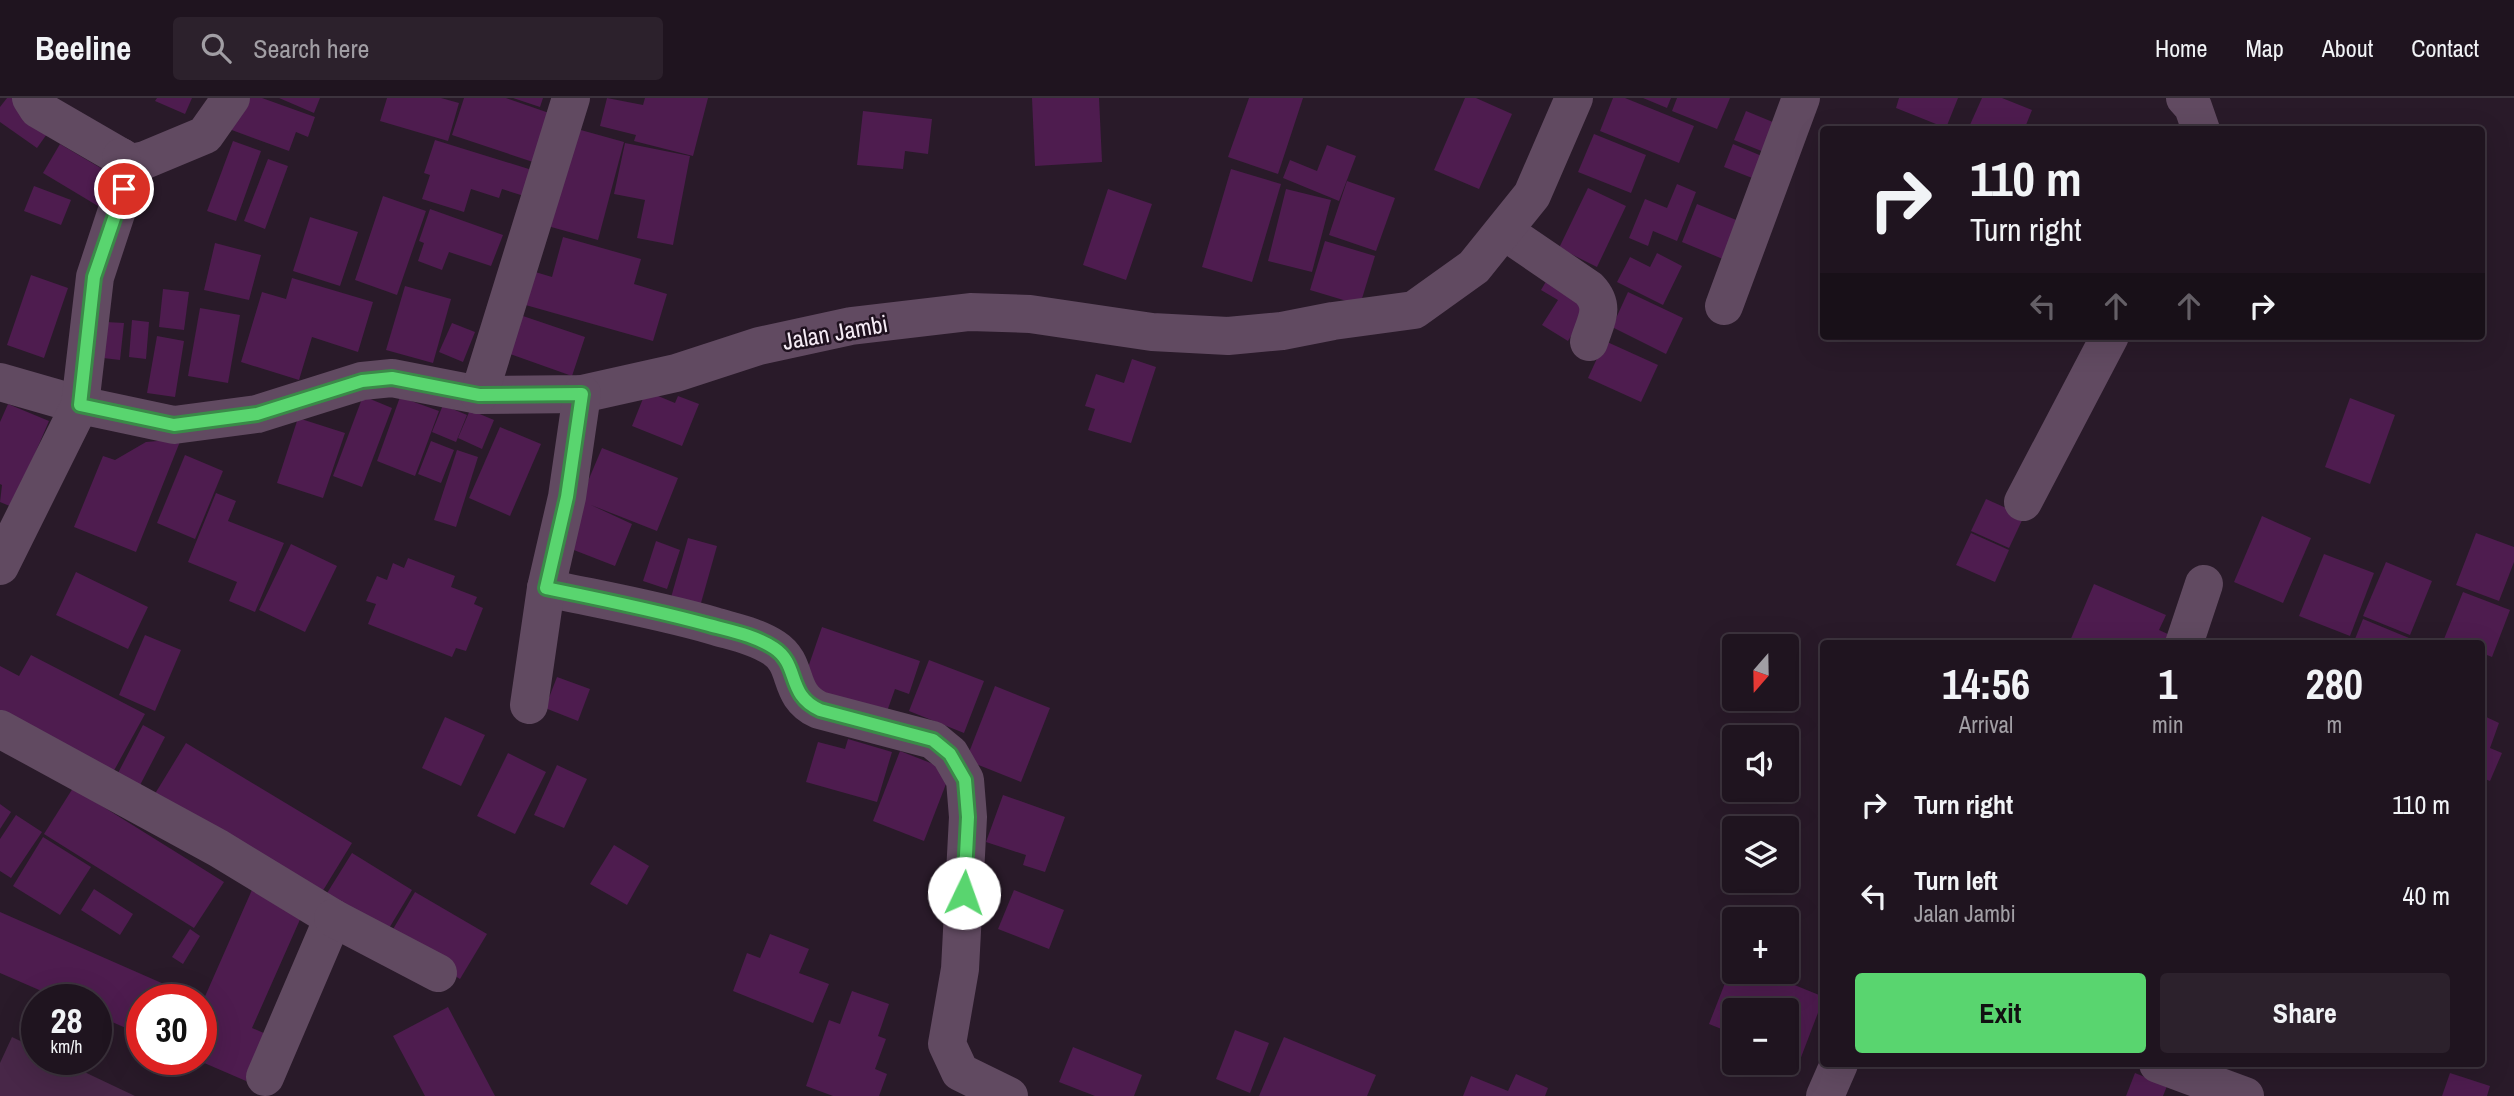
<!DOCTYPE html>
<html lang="en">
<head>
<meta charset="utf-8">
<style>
	body { margin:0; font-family:"Archivo Narrow",sans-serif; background:#2c212c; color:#f1f3f6; height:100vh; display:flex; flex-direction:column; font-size:26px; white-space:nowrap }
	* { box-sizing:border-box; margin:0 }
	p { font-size:23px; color:#a19ea4 }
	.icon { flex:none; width:38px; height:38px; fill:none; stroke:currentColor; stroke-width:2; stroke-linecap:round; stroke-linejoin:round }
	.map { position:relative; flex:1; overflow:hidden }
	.details { position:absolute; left:1820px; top:542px; width:665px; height:427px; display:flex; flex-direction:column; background:#1f141f; border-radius:7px; box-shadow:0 7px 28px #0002,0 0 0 2px #3c333d }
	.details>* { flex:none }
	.banner { position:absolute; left:1820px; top:28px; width:665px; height:214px; border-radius:7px; box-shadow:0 7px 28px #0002,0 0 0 2px #3c333d; background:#1f141f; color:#f1f3f6; overflow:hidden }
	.needle { width:46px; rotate:200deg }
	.fabs { position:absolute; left:1722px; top:536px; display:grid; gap:14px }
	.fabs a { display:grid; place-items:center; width:77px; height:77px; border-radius:7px; background:#1f141f; box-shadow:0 7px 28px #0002,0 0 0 2px #3c333d; font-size:35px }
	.speed { position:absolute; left:21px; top:886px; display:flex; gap:14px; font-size:35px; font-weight:700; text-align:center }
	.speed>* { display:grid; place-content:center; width:91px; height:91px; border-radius:50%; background:#1f141f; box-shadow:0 7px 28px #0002,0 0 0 2px #3c333d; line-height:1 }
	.speed small { font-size:18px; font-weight:400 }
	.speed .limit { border:10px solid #d22; background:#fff; color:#111 }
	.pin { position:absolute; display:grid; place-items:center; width:60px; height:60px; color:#fff; margin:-30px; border:4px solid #fff; border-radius:50%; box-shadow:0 2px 7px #0007 }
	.me { position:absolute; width:77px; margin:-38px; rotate:3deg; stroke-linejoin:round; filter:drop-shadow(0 0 5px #0008) }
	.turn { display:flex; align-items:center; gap:24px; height:147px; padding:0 35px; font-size:32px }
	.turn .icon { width:91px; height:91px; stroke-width:2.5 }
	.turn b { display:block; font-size:49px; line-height:60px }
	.lanes { display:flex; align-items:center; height:66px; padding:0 35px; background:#0003; justify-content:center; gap:35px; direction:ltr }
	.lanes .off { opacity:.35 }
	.eta { display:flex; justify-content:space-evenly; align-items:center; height:119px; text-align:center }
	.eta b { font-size:42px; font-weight:700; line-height:49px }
	.button { display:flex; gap:14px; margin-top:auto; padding:14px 35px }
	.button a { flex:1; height:80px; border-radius:7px; background:#59d56f; color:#111; font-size:28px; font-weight:700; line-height:80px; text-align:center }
	.button a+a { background:#2c212c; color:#f1f3f6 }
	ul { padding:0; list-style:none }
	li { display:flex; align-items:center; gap:21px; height:91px; padding:0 35px }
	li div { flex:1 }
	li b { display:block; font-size:26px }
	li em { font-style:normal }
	header { display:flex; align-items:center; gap:42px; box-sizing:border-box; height:98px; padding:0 35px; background:#1f141f; border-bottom:2px solid #3c333d }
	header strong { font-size:33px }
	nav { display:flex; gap:38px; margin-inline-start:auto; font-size:24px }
	.search { width:490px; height:63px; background:#2c212c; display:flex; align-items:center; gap:18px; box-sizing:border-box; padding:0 24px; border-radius:7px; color:#a19ea4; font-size:26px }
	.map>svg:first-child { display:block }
	.green { fill:#482748 }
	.building { fill:#4e1c4f }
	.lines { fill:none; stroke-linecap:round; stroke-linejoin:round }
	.minor { stroke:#614a61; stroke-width:38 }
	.route-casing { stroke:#3a8a48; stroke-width:18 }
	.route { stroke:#59d56f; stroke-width:12 }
	.labels { text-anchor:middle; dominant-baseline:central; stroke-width:5; stroke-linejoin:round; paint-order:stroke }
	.street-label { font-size:24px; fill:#f6ecf6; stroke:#1f111f }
</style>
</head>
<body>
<header>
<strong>Beeline</strong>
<div class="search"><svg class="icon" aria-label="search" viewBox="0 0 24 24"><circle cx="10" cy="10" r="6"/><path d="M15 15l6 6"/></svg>Search here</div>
<nav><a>Home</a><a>Map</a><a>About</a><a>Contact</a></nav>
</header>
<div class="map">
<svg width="2514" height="998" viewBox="0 0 2514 998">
	<rect width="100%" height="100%" fill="#291a29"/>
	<polygon class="green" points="12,939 37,951 37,961 57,961 135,998 0,998 0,965"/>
	<g class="building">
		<polygon points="7,0 17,0 54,26 37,50 0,24 0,9"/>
		<polygon points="157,0 192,0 185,16 155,3"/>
		<polygon points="241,0 262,0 315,19 308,39 296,34 289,53 229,31"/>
		<polygon points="279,0 320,0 314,15"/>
		<polygon points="387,0 441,0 459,5 448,43 380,23"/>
		<polygon points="464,0 506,0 552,16 536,65 452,37"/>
		<polygon points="513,0 543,0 540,9"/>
		<polygon points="607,0 643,7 645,0 708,0 693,58 634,43 636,37 600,28"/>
		<polygon points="1032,0 1099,0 1102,64 1035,68"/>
		<polygon points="1249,0 1303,0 1278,76 1228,59"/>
		<polygon points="1465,0 1476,0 1512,16 1479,91 1434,72"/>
		<polygon points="1613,0 1625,0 1694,28 1679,65 1600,33"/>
		<polygon points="1643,0 1671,0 1667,10"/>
		<polygon points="1677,0 1730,0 1717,31 1672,13"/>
		<polygon points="1899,0 1958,0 1946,30 1896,10"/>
		<polygon points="1982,0 2002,0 2032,12 2024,32 1974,32 1969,29"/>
		<polygon points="863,13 932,21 928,56 905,53 903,71 857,67"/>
		<polygon points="1746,13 1785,29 1774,58 1734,42"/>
		<polygon points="570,29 624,44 598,142 544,127"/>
		<polygon points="1594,36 1646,57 1631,95 1578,74"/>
		<polygon points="435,42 532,72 524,98 502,91 499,100 471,91 464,114 422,101 430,77 424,75"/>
		<polygon points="233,43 261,53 236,123 207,113"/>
		<polygon points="625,45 690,58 673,147 637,140 645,102 614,96"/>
		<polygon points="60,46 121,82 103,111 43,75"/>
		<polygon points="1733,46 1769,61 1760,83 1724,69"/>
		<polygon points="1327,47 1356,58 1339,103 1283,80 1290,62 1317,73"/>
		<polygon points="268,61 288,68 265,131 244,123"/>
		<polygon points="1231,71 1281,86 1252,184 1202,169"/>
		<polygon points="1347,83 1395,100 1376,153 1329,137"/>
		<polygon points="1677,86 1696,94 1677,143 1653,133 1648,148 1629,140 1645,101 1667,110"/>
		<polygon points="34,88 71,102 61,127 24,113"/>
		<polygon points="1588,90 1626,108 1597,169 1559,150"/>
		<polygon points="1108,91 1152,106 1126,182 1083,167"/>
		<polygon points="1286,91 1331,102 1312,174 1268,163"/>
		<polygon points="383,98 426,113 397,197 355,182"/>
		<polygon points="1697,106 1746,126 1730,164 1682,144"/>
		<polygon points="430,111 503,137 491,168 449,154 442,172 418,163 424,145 419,143"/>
		<polygon points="310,119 358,134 340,188 293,173"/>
		<polygon points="563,139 641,161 634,186 667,196 653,243 522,206 532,173 552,179"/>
		<polygon points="1325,143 1375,158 1360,207 1310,192"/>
		<polygon points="215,145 261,157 249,202 204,192"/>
		<polygon points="1657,155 1682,168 1663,207 1617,184 1630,159 1650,169"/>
		<polygon points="1551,175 1594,201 1568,243 1542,227 1558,202 1541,192"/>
		<polygon points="31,177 68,190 44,260 7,247"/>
		<polygon points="292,180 373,204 358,254 312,239 299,282 241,264 262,194 286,201"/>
		<polygon points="405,188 451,201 433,265 386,252"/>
		<polygon points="163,191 189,194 184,232 159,229"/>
		<polygon points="1628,194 1683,220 1666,256 1612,229"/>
		<polygon points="200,210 240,217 228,285 188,278"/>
		<polygon points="520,217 585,239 572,278 507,255"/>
		<polygon points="132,222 149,224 146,261 129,259"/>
		<polygon points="106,224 124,225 120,262 103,260"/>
		<polygon points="452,225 475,234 463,264 439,254"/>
		<polygon points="157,238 184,243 175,299 147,295"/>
		<polygon points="1605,243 1658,267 1641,304 1588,280"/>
		<polygon points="1132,261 1156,269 1131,345 1088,332 1095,311 1085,308 1096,276 1124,285"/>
		<polygon points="646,293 675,305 678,298 699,306 682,348 632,328"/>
		<polygon points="363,298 392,310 362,389 333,378"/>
		<polygon points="400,299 439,313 415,378 377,363"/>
		<polygon points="2350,300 2395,317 2370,386 2325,369"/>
		<polygon points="8,306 49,323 12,409 0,404 2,387 0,386 0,324"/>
		<polygon points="443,307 467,317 456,344 432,334"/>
		<polygon points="470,312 494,322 482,351 458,340"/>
		<polygon points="298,320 345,335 323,400 277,385"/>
		<polygon points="500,329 541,346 510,418 469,400"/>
		<polygon points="181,341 136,454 74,429 103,358 115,362 146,344"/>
		<polygon points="431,343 454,352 441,385 418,376"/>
		<polygon points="602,350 678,380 657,433 591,407 632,426 615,468 561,447"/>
		<polygon points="457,352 478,359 456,429 434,422"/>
		<polygon points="185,357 223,373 195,441 157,425"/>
		<polygon points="216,395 236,403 228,423 284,445 255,514 229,503 237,484 188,464"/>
		<polygon points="1986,401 2024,418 2009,450 1971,433"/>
		<polygon points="2262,418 2311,440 2283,505 2234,484"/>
		<polygon points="1971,435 2009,452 1995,484 1956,467"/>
		<polygon points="2476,435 2514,449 2514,464 2499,503 2456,487"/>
		<polygon points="688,440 717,448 699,512 670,503"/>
		<polygon points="656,443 680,452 667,491 643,483"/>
		<polygon points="291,446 337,468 305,534 259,512"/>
		<polygon points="2324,456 2374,475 2350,538 2299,518"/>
		<polygon points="408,460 455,478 451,489 477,499 474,506 483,510 466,553 456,550 452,559 368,526 376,506 366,503 377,478 387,482 393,465 404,470"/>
		<polygon points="2386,464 2432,483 2410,537 2363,518"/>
		<polygon points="76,474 148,509 128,551 56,517"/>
		<polygon points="2094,486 2166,517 2159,532 2170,537 2167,546 2077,546 2070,543"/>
		<polygon points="2463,494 2510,512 2492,559 2482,555 2482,546 2458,546 2444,541"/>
		<polygon points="2363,521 2409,540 2407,546 2353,546"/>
		<polygon points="822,529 920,563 909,596 895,591 885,619 801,590"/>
		<polygon points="145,537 181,552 155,613 119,597"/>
		<polygon points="31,557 145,616 111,678 0,621 0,568 19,578"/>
		<polygon points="929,562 984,583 964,635 909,613"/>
		<polygon points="557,579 590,591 578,623 545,610"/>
		<polygon points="995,588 1050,610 1021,684 966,662"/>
		<polygon points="2482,617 2499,625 2490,650 2502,655 2490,683 2482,680"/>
		<polygon points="445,619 485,637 461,688 422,670"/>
		<polygon points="143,627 165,639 139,689 117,677"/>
		<polygon points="848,641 892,654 877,704 806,684 818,644 845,651"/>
		<polygon points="186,645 352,745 319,799 153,699"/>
		<polygon points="900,653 951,673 924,743 873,723"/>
		<polygon points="508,655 546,674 515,736 477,718"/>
		<polygon points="557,667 587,681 564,730 534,717"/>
		<polygon points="73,690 224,784 194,830 44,736"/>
		<polygon points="1003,697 1065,719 1045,774 1023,767 1026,757 986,744"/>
		<polygon points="0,706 11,714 0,731"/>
		<polygon points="16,717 42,734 11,780 0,773 0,741"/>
		<polygon points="43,739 91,769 60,817 13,788"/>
		<polygon points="614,747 649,768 627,807 590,786"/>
		<polygon points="352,755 412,792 385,837 324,800"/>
		<polygon points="255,785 302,817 252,930 266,936 246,983 195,961 201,961 201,903 203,903"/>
		<polygon points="94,791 133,816 120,837 81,812"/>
		<polygon points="1014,792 1064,812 1049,851 998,831"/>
		<polygon points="415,794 487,836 460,881 389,838"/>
		<polygon points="0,814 198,901 142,901 142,937 96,917 96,901 60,901 0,875"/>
		<polygon points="190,831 200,838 183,866 172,859"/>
		<polygon points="770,836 809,851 799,875 829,886 813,925 733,893 747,855 760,860"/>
		<polygon points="1734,862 1734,873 1760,873 1824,899 1800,962 1787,957 1787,912 1734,912 1734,936 1709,926"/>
		<polygon points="852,893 889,906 878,938 886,941 875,971 887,976 879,998 833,998 806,988 829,922 840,926"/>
		<polygon points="448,909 495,998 425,998 393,938"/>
		<polygon points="1235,932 1269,945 1250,995 1216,981"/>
		<polygon points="1284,939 1376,977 1367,998 1259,998"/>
		<polygon points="1073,949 1142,977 1134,998 1095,998 1059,984"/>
		<polygon points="2135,975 2167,988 2163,998 2126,998"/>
		<polygon points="2450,975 2490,988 2487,998 2442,998"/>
		<polygon points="1516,976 1548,990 1545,998 1463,998 1471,978 1508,993"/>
	</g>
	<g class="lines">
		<g class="minor">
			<polyline points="31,0 38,11 131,65 145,62 205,37 231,0"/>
			<polyline points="2185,0 2193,9 2201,32"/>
			<path d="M1504,133L1589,191C1606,209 1596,222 1589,244"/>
			<polyline points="1724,208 1801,0"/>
			<polyline points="0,284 80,307 174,327 257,316 362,283 392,280 479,297 582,296 676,275 759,248 851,228 970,214 1030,216 1152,234 1228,238 1282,233 1333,223 1414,212 1474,169 1532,97 1574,0"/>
			<polyline points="479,297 571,0"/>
			<polyline points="2023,404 2110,238"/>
			<polyline points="0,468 80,307 95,179 124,91 121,59"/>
			<path d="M546,490C602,502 659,512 714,528C734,534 756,538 774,550C800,567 786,597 819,612L933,642L950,656L965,682L968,719L960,871L947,946L960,974L1009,998"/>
			<polyline points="2184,546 2204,486"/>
			<polyline points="529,607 546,490 567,399 582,296"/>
			<polyline points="0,631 218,750 333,820 265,979"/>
			<polyline points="333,820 438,875"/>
			<polyline points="2158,966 2245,998"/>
			<polyline points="1825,998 1839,966"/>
		</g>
	</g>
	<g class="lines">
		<defs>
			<path id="route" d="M124,91L94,179L80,307L174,327L257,316L362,283L392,280L479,297L582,296L567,399L546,490C600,501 655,512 709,527C731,533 754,537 774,550C800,567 786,597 820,612L933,642L950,656L965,682L968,719L964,795"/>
		</defs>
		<use href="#route" class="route-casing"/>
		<use href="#route" class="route"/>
	</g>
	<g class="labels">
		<g class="street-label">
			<text transform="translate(835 234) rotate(-10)">Jalan Jambi</text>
		</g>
	</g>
</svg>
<div class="fabs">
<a><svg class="needle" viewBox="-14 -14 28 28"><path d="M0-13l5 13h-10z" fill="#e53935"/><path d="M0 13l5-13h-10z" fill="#a19ea4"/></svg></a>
<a><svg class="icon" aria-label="sound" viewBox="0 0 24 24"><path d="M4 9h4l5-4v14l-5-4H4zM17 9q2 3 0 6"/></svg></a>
<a><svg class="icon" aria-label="layers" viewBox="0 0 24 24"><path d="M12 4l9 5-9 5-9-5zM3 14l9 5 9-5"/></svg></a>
<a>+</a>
<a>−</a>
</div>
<div class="speed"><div>28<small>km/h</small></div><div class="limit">30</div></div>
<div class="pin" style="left:124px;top:91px;background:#d93025"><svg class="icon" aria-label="arrive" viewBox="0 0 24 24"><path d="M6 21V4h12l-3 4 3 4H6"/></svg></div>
<svg class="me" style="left:964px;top:795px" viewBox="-20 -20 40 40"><circle r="19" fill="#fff"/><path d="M0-13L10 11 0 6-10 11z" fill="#59d56f"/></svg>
<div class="banner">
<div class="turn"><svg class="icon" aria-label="right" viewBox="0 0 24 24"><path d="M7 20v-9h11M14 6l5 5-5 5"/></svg><div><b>110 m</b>Turn right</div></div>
<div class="lanes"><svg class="icon off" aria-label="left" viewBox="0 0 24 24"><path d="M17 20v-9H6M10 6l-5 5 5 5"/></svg><svg class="icon off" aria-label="ahead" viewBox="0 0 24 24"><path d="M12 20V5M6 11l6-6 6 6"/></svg><svg class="icon off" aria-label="ahead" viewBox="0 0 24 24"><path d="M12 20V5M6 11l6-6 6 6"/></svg><svg class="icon" aria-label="right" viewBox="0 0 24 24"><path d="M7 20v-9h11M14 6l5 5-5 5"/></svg></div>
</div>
<section class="details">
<div class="eta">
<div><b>14:56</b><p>Arrival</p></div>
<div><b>1</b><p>min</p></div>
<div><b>280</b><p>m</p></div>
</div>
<ul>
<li><svg class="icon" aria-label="right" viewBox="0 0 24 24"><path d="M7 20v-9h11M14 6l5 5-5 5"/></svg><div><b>Turn right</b></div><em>110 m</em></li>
<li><svg class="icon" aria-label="left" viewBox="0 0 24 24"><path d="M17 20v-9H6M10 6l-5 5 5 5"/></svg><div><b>Turn left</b><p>Jalan Jambi</p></div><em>40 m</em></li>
</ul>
<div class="button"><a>Exit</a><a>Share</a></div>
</section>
</div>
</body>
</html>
